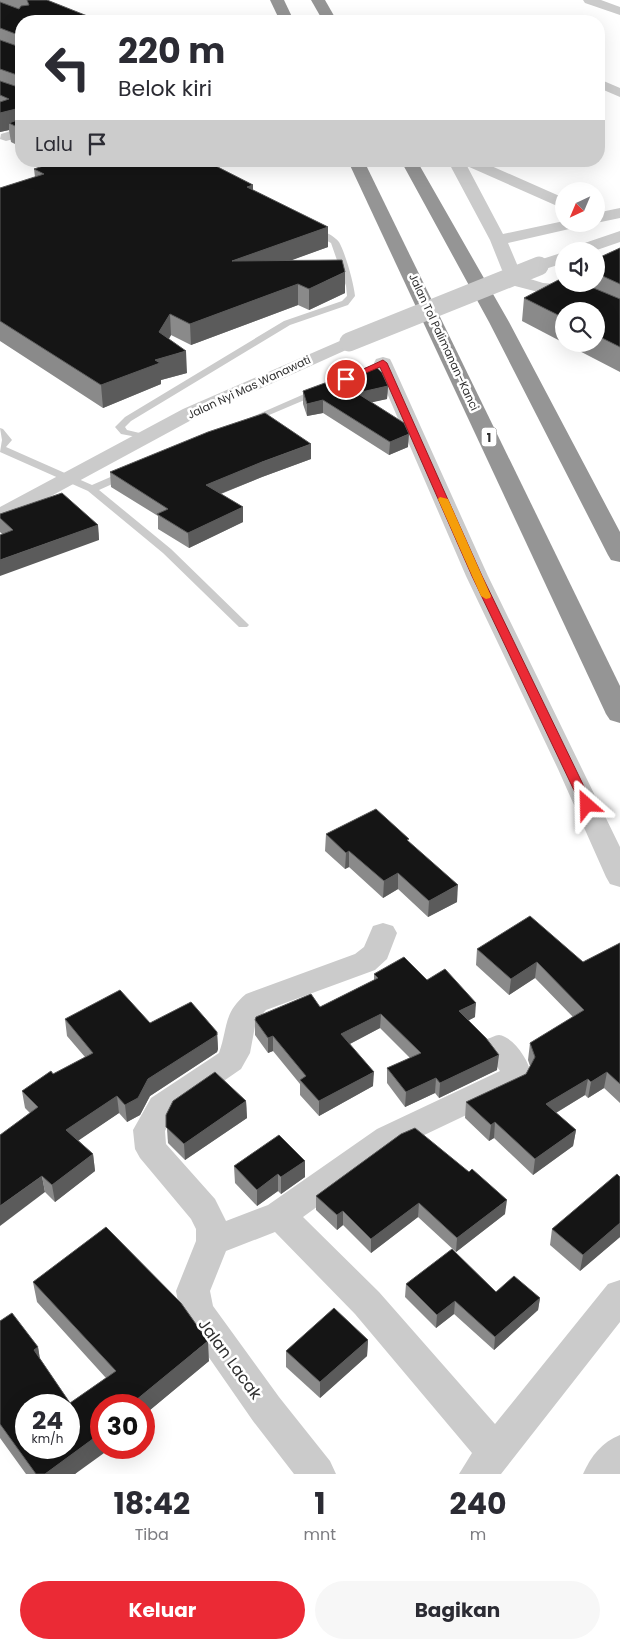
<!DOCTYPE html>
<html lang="id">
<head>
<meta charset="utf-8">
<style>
	body { margin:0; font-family:Poppins,sans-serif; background:#f7f7f7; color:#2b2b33; height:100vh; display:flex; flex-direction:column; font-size:19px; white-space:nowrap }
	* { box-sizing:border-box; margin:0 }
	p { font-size:16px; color:#7c7c81 }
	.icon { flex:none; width:28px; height:28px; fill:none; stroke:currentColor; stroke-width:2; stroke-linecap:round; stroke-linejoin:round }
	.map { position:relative; height:1474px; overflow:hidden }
	.sheet { display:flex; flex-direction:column; background:#fff; flex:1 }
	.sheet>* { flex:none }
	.guide { position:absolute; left:15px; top:15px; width:590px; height:152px; border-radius:20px; box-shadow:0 5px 20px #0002; background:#fff; color:#2b2b33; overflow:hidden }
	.needle { width:32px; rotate:224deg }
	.buttons { position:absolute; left:555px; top:182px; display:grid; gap:10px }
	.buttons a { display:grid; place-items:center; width:50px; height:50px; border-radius:50%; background:#fff; box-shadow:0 5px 20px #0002; font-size:25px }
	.speed { position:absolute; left:15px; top:1394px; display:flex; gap:10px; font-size:25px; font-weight:700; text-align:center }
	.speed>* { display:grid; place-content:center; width:65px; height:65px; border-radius:50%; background:#fff; box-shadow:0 5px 20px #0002; line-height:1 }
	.speed small { font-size:12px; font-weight:400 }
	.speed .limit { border:8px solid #d22; background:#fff; color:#111 }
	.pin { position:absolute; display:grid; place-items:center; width:42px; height:42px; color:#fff; margin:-21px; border:2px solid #fff; border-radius:50%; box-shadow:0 1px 5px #0007 }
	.me { position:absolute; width:55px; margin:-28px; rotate:335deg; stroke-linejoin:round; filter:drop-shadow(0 0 4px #0008) }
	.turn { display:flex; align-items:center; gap:18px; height:105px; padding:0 20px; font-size:22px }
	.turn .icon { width:65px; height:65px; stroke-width:2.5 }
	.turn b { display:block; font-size:35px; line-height:42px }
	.then { display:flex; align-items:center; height:48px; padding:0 20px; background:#0003; gap:10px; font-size:19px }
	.eta { display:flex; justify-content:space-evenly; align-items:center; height:85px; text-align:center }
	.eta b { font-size:30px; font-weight:700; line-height:35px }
	.action { display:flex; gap:10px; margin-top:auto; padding:10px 20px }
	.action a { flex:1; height:58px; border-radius:30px; background:#eb2a35; color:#fff; font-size:20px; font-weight:700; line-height:58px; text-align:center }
	.action a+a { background:#f7f7f7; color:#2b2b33 }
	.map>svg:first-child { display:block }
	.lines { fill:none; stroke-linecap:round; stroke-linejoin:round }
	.service { fill:#cbcbcb; fill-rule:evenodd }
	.minor { fill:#cbcbcb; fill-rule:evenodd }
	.motorway { fill:#959595; fill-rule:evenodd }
	.minor-bridge { stroke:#cbcbcb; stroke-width:19 }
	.wall { fill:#8a8a8a }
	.shaded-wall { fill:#5b5b5b }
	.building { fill:#151515; stroke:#5b5b5b; fill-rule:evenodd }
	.route { fill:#eb2a35; stroke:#991b22 }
	.slow { fill:#f59e0b }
	.labels { text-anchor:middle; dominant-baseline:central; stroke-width:5; stroke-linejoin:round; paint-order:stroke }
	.far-street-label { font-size:11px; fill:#2e2e2e; stroke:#fff }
	.shield { fill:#fff; stroke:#6d6d6d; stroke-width:1 }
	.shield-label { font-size:12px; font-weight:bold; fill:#2e2e2e }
	.near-street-label { font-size:16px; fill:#2e2e2e; stroke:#fff }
</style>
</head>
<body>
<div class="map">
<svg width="620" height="1474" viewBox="0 0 620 1474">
	<rect width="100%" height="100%" fill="#fff"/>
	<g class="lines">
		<g class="service">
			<path d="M311,228C318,227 335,236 339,242C345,252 354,284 355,296L348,305L290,325L131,421L125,427L127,430L148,435V439L121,434L115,427L125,417L284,321L342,301L347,296L346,286L331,243L311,232Z"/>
			<polygon points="318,388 321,389 321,393 255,421 249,421 247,419"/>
			<polygon points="0,428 3,429 12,440 6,447 92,485 122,472 130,472 130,476 99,490 171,549 247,623 249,625 247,627 239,627 163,553 88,491 0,452 2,440"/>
		</g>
		<g class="minor">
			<polygon points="583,0 601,0 620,7 620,15 585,3"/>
			<polygon points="599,79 620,88 620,97 599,88"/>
			<polygon points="21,128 21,137 6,141 0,139 1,134"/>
			<polygon points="451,161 480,161 564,198 564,209 467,166 503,234 564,221 564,224 580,224 578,227 508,243 519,269 527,278 543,283 568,285 620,310 620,322 559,294 542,293 515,286 502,270 490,240 451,167"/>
			<polygon points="620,208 620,218 596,223 596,213"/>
			<polygon points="620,231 620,242 594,251 571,251 573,247"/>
			<polygon points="564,252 564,263 539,271 533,270 531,266 533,262"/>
			<polygon points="349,337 355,338 358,342 355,346 197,417 29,508 0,521 0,507 183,409"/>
			<polygon points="383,357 390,359 392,363 488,576 620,847 620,887 610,884 606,877 558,769 466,576 374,363 376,359"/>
			<path d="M383,923L393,926L397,933L387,959L375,970L266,1010L256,1021L250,1053L241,1069L173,1116L165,1131L166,1144L215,1199L226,1221L268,1205L377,1129L500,1071L483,1047L487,1039C491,1038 495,1035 499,1035C514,1037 529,1061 531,1074L523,1088L399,1147L303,1217L379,1292L495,1424L608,1284L620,1280V1322L501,1474H459L472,1453L355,1314L275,1232L226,1251L210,1291L213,1306L279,1397L330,1461L336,1474H294L253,1421L185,1323L180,1312L176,1291L196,1241V1229L191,1219L140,1158L135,1149L133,1130L151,1098L219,1053C228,1028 223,1013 246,994L355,954L364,947L373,926Z"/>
			<path d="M620,1435V1474H583C591,1456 602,1442 620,1435Z"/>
		</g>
		<g class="motorway">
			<polygon points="270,0 284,0 294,21 280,21"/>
			<polygon points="311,0 325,0 337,21 323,21"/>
			<polygon points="348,161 364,161 620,686 620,723 610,720 606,714"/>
			<polygon points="401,161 417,161 509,322 620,532 620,562 611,560 608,555 489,322"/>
		</g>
		<polyline class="minor-bridge" points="349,342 539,266"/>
	</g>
	<g class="wall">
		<polygon points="0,0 47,0 21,21 21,147 11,142 9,130 0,132 0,133"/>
		<polygon points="49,161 206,161 253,185 253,190 328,227 328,247 291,260 345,293 309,310 298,305 191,345 171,335 169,339 187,373 161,380 161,384 103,408 0,341 0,188 35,177 34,169 53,163"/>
		<polygon points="620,248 620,372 566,344 596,344 596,311 564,311 564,343 522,321 524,298 564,284 596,284 596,259"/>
		<polygon points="388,386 387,399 371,402 408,447 389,455 323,413 307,416 303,404 303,391"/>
		<polygon points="311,459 262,477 221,494 243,507 243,522 189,548 158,529 158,516 111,487 110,472"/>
		<polygon points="0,514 98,525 99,540 2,534 0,532"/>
		<polygon points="326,834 409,842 457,902 428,917 398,889 383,898 349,867 345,869 325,851"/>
		<polygon points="620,943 620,1103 604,1088 588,1098 585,1095 556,1113 576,1130 573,1146 533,1175 494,1138 489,1141 465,1118 466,1102 526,1074 530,1066 528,1060 530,1043 573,1017 535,978 509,995 476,965 477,949 583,962"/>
		<polygon points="374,974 427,980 475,1017 469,1020 497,1070 439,1098 435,1093 405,1107 387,1083 387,1068 410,1058 380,1028 350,1044 373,1086 319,1116 300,1095 300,1084 273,1051 268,1053 255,1035 255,1020 320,1007 374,980"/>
		<polygon points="65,1019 150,1023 217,1032 218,1049 217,1052 150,1096 140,1115 127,1122 119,1113 78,1140 93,1154 95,1171 55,1202 45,1192 30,1113 25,1108 22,1091 85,1057 67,1036"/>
		<polygon points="246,1101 247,1118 185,1160 168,1143 166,1115"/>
		<polygon points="401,1134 505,1214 456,1252 418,1217 371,1253 343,1225 337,1230 316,1210 316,1196"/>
		<polygon points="305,1161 305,1177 281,1194 278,1191 257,1206 235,1183 234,1166"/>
		<polygon points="620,1177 620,1237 580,1271 550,1245 552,1229"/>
		<polygon points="33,1282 209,1361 144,1415 144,1405 75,1474 26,1474 0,1438 0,1321 38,1347 40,1359 70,1403 106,1378 37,1302"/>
		<polygon points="406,1284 496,1292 540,1298 538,1310 494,1350 454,1314 436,1328 405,1297"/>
		<polygon points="368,1340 367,1356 320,1398 286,1367 286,1351"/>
	</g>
	<g class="shaded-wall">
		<polygon points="20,108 21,127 9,123 9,130 0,132 0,133 0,113"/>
		<polygon points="253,185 253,205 247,187"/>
		<polygon points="328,227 328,247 232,282 232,261"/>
		<polygon points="345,272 345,293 309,310 309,289"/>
		<polygon points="298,284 298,305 191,345 190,324"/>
		<polygon points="170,314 171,335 160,354 159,332"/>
		<polygon points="186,351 187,373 161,380 161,384 103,408 101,385 155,360"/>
		<polygon points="388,386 387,399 356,406 357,393"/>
		<polygon points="323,400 323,413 307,416 307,404"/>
		<polygon points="409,434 408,447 389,455 390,442"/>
		<polygon points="311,444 311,459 262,477 207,499 206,485 262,462"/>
		<polygon points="243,507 243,522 189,548 188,533"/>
		<polygon points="98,525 99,540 0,576 0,560"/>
		<polygon points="349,851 349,867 345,869 346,853"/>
		<polygon points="398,873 398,889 383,898 384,881"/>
		<polygon points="458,885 457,902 428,917 429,901"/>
		<polygon points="537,962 535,978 509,995 511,979"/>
		<polygon points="476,1003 475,1017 458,1026 459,1011"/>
		<polygon points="381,1014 380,1028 340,1049 341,1034"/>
		<polygon points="217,1032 218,1049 217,1052 150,1096 140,1115 127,1122 125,1105 148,1079"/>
		<polygon points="273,1036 273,1051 268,1053 268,1038"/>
		<polygon points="499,1055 497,1070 439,1098 440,1083"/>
		<polygon points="374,1072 373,1086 319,1116 319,1101"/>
		<polygon points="607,1072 604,1088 588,1098 591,1082"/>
		<polygon points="436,1078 435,1093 405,1107 406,1092"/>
		<polygon points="588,1079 585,1095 544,1120 546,1104"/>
		<polygon points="117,1096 119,1113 69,1147 66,1130"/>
		<polygon points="246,1101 247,1118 185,1160 184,1144"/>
		<polygon points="495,1122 494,1138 489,1141 491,1125"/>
		<polygon points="576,1130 573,1146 533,1175 535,1159"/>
		<polygon points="93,1154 95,1171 55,1202 52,1185"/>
		<polygon points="305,1161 305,1177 281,1194 281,1177"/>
		<polygon points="278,1174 278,1191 257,1206 257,1190"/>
		<polygon points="42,1176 45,1192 0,1226 0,1206"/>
		<polygon points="507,1200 505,1214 456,1252 457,1238"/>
		<polygon points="419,1203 418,1217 371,1253 371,1239"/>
		<polygon points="343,1211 343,1225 337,1230 337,1215"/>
		<polygon points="620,1223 620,1237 580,1271 583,1255"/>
		<polygon points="540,1298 538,1310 494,1350 495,1337"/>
		<polygon points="455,1301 454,1314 436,1328 437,1315"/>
		<polygon points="368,1340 367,1356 320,1398 320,1382"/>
		<polygon points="208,1341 209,1361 144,1415 144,1405 130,1405"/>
		<polygon points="38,1347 41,1367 34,1350"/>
		<polygon points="101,1433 101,1448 111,1448 75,1474 45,1474"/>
	</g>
	<g class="building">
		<polygon points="27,0 47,0 100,21 21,21 21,129 9,123 20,119 20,108 0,113 0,102 9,99 0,95 0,81 21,88 20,76 0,69 0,40 20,47 21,36 0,28 0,2 19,9 21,6 29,5"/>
		<polygon points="59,161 206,161 253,185 247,187 328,227 232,261 342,260 345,272 309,289 298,284 190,324 170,314 159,332 186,351 155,360 160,363 101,385 0,321 0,188 44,174 34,169"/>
		<polygon points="620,248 620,284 596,273 596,259"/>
		<polygon points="564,277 564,284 584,284 620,299 620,347 596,335 596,311 564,311 564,318 524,298"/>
		<polygon points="374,365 382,373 388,386 357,393 404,423 409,434 390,442 323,400 307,404 303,391"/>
		<polygon points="265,413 311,444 262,462 206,485 243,507 188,533 157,514 168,509 110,472 208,432"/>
		<polygon points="62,493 98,525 0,560 0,535 13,530 0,518 0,514"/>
		<polygon points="376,809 409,839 407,840 458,885 429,901 398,873 384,881 349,851 346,853 326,834"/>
		<polygon points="530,916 583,962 620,943 620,1084 607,1072 591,1082 588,1079 546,1104 576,1130 535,1159 495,1122 491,1125 466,1102 526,1074 535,1057 530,1043 584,1010 537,962 511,979 477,949"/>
		<polygon points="404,957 427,980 445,969 476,1003 459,1011 486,1038 499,1055 440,1083 436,1078 406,1092 387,1068 421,1053 381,1014 341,1034 374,1072 319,1101 300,1080 306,1076 273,1036 268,1038 255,1020 256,1017 311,994 320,1007 378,978 374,974"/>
		<polygon points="120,990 150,1023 191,1002 217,1032 217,1035 148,1079 138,1098 125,1105 117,1096 66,1130 93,1154 52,1185 42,1176 0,1206 0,1135 38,1107 22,1091 51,1071 53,1074 93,1053 65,1019"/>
		<polygon points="215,1072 246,1101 184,1144 166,1127 166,1115 173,1101"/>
		<polygon points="415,1128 469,1172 472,1169 507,1200 457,1238 419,1203 371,1239 343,1211 337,1215 316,1196 401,1134"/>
		<polygon points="279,1135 305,1161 281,1177 278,1174 257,1190 234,1166"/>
		<polygon points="617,1174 620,1177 620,1223 583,1255 552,1229"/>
		<path d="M106,1227L181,1303L208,1341L130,1405H101V1433L45,1474H36L0,1424V1321L12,1313L38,1347L34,1350L70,1403L116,1371L33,1282ZM26,1405H69V1448H26Z"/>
		<polygon points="452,1249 496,1292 514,1276 540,1298 495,1337 455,1301 437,1315 406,1284"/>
		<polygon points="334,1308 368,1340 320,1382 286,1351"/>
	</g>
	<polygon class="route" points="383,360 387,363 482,576 593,805 591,808 583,808 581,805 472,576 380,367 349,380 342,379"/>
	<polygon class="slow" points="440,497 448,499 491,596 490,598 486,599 481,596 438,499"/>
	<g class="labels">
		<g class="far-street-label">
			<text transform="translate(444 342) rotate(65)">Jalan Tol Palimanan–Kanci</text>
			<text transform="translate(249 387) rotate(-25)">Jalan Nyi Mas Wanawati</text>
		</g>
		<rect class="shield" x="481.5" y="427.5" width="15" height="19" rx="4"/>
		<g class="shield-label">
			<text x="489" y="437">1</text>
		</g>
		<g class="near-street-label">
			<text transform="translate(230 1359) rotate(54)">Jalan Lacak</text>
		</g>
	</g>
</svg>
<div class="buttons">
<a><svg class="needle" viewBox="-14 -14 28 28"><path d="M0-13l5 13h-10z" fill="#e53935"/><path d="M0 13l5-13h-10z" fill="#7c7c81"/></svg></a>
<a><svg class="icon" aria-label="sound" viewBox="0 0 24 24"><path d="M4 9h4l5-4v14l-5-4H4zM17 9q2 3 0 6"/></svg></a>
<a><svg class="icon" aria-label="search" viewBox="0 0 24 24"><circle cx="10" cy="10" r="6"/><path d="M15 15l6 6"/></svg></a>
</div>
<div class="speed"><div>24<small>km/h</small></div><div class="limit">30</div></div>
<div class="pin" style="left:346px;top:379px;background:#d93025"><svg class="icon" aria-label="arrive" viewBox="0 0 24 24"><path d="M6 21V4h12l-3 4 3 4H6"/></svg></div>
<svg class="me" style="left:587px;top:805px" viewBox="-20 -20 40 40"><path d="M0-17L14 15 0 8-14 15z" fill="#eb2a35" stroke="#fff" stroke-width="4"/></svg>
<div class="guide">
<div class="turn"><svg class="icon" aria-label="left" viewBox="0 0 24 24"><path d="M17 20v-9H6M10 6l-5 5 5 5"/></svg><div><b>220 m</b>Belok kiri</div></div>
<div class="then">Lalu<svg class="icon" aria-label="arrive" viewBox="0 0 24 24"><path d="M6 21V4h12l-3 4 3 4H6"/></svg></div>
</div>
</div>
<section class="sheet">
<div class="eta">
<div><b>18:42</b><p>Tiba</p></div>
<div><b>1</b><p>mnt</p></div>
<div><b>240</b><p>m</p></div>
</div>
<div class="action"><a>Keluar</a><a>Bagikan</a></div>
</section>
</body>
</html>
